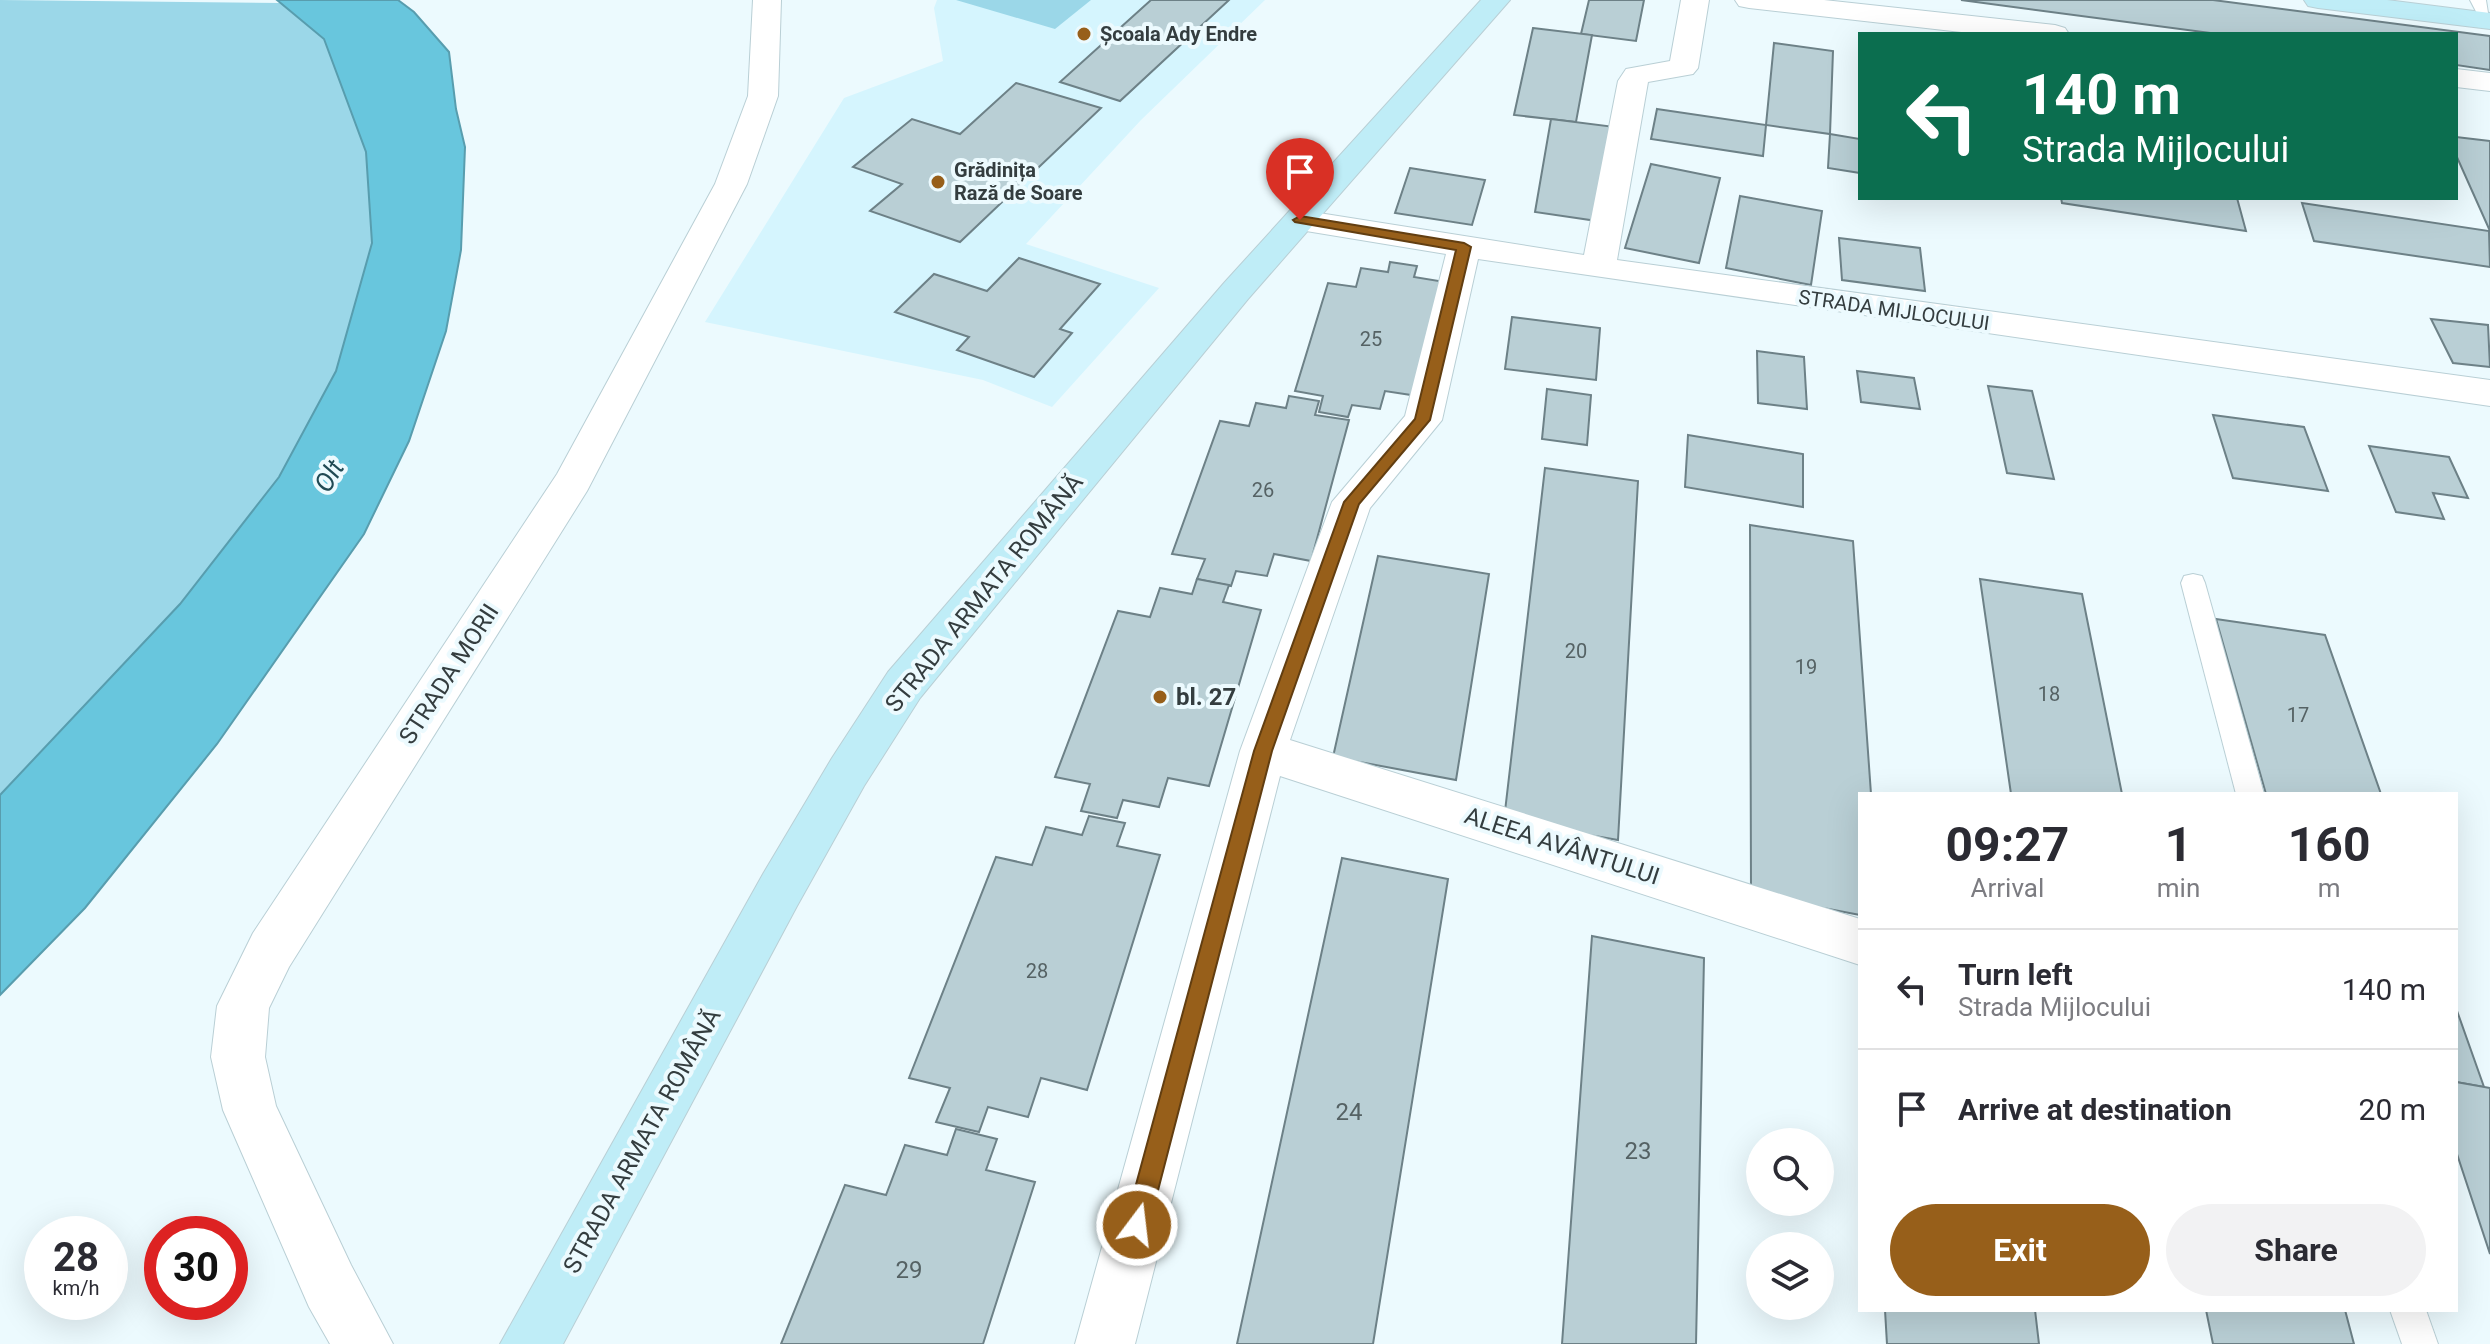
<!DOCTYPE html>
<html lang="en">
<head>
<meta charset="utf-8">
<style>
	body { margin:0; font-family:Roboto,sans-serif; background:#f2f2f3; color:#2b2b33; height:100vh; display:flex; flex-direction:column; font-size:30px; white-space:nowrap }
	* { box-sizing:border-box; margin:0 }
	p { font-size:26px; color:#7c7c81 }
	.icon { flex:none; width:44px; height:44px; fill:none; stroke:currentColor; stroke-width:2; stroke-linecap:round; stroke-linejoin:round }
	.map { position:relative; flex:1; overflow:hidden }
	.panel { position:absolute; left:1858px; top:792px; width:600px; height:520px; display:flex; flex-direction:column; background:#fff; border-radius:0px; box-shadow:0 8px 32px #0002 }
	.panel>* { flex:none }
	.guide { position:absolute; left:1858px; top:32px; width:600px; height:168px; border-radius:0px; box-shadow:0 8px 32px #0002; background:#0b6e4f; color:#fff; overflow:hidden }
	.tools { position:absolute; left:1746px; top:1128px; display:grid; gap:16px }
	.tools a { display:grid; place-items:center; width:88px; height:88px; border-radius:50%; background:#fff; box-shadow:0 8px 32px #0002; font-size:40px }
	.speed { position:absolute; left:24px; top:1216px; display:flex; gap:16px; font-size:40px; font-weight:700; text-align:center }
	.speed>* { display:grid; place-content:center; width:104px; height:104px; border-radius:50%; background:#fff; box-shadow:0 8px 32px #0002; line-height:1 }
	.speed small { font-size:20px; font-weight:400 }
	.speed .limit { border:12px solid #d22; background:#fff; color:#111 }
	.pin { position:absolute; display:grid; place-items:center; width:68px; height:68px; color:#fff; margin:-82px -34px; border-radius:50% 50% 50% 0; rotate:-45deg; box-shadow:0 0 8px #0007 }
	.pin .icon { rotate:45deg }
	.me { position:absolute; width:88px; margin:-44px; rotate:15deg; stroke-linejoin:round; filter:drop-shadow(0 0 6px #0008) }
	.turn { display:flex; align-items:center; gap:28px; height:168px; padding:0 32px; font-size:36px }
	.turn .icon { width:104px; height:104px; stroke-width:2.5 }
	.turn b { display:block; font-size:56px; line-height:68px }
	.eta { display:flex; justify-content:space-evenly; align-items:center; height:136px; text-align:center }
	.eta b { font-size:48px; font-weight:700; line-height:56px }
	.action { display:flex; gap:16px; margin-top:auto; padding:16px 32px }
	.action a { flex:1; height:92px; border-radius:48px; background:#975f1a; color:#fff; font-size:32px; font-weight:700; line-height:92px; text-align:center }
	.action a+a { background:#f2f2f3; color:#2b2b33 }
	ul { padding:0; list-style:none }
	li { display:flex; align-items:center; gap:24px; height:120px; padding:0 32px; border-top:2px solid #e1e1e2 }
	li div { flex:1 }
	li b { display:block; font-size:30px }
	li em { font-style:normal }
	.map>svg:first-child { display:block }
	.built { fill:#d5f5fe }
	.green { fill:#9bd7e8 }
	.water { fill:#68c6dd; stroke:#589dae; stroke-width:2 }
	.building { fill:#b9cfd5; stroke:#6d8187; stroke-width:2 }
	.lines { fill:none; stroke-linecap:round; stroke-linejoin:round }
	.lane-casing { stroke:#b9cfd5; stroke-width:2 }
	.street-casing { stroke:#b9cfd5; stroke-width:2 }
	.secondary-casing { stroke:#b9cfd5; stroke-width:2 }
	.lane { fill:#fff; fill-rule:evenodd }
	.street { fill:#fff; fill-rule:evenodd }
	.secondary { fill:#bfedf7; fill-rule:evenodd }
	.route { fill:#975f1a; stroke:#623e11; stroke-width:2 }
	.poi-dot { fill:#975f1a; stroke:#ecfafe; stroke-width:3 }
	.labels { text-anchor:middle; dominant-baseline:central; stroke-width:8; stroke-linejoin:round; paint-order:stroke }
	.far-poi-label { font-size:20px; font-weight:bold; fill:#343d3f; stroke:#ecfafe; text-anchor:start }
	.far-street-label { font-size:20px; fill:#343d3f; stroke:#ecfafe }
	.number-label { font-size:20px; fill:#556264 }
	.street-label { font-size:24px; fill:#343d3f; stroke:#ecfafe }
	.poi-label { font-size:24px; font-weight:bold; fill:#343d3f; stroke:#ecfafe; text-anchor:start }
	.near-number-label { font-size:24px; fill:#556264 }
	.water-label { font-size:26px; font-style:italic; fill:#204a54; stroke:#ecfafe }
</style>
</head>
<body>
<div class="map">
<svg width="2490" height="1344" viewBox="0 0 2490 1344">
	<rect width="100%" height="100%" fill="#ecfafe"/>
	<polygon class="built" points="937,0 1265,0 1141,120 1026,244 1159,288 1052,407 983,380 705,322 844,98 943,61 934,8"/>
	<g class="green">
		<polygon points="0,0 282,3 324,39 366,152 372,243 336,371 279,477 180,604 0,795"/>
		<polygon points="956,0 1091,0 1055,29"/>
	</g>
	<polygon class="water" points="277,0 398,0 414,12 449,52 456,109 465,147 461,250 446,331 409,441 364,534 217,744 85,908 0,995 0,795 180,604 279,477 336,371 372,243 366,152 324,39"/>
	<g class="building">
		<polygon points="1151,0 1229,0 1120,101 1060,82"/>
		<polygon points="1589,0 1644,0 1636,41 1581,34"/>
		<polygon points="1961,0 2213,0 2490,36 2490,70 2456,65 2456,34 2218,34"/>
		<polygon points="1533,28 1592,35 1576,122 1514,115"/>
		<polygon points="1774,43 1833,51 1830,134 1766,125"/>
		<polygon points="1016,83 1101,108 960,242 870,211 902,184 853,167 912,119 960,134"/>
		<polygon points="1657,109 1766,125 1763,156 1651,139"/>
		<polygon points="1551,119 1615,127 1604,222 1535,212"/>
		<polygon points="1830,134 1860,139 1860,173 1828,168"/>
		<polygon points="2456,137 2490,141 2490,231 2456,155"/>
		<polygon points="1651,164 1720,178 1699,263 1625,248"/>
		<polygon points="1410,168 1485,180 1472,225 1395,213"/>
		<polygon points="1740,196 1822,211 1811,285 1726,268"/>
		<polygon points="2061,198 2237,198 2246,231 2062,203"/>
		<polygon points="2302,203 2489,231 2490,267 2314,241"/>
		<polygon points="1839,238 1920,248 1925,291 1842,280"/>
		<polygon points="1019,258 1100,284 1060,329 1072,333 1034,377 957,350 969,337 895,312 934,274 987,291"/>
		<polygon points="1390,262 1417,266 1414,277 1445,282 1418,396 1385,391 1380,409 1352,405 1348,417 1319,412 1323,396 1295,391 1328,283 1356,287 1361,268 1388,272"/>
		<polygon points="1512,317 1600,328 1596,380 1505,369"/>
		<polygon points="2431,319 2488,325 2490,367 2453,363"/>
		<polygon points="1757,351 1804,357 1807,409 1758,403"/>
		<polygon points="1857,371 1914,378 1920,409 1861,402"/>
		<polygon points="1988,386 2032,391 2054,479 2007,473"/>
		<polygon points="1547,389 1591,395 1587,445 1542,439"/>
		<polygon points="1289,396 1319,401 1315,415 1349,420 1311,561 1274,554 1267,576 1236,571 1231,586 1197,579 1205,559 1172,554 1220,421 1249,426 1256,403 1286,408"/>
		<polygon points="2213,415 2304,427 2328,491 2233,478"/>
		<polygon points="1688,435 1803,454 1803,507 1685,487"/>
		<polygon points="2369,446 2449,457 2468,498 2433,493 2444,519 2396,512"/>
		<polygon points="1545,468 1638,481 1618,840 1504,820"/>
		<polygon points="1750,525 1853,541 1871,794 1860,794 1860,915 1751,894"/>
		<polygon points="1378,556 1489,574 1456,780 1333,757"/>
		<polygon points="1197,579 1229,585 1223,602 1261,610 1209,786 1168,778 1159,807 1123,800 1117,818 1081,811 1090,784 1055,777 1118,611 1150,617 1160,588 1192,594"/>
		<polygon points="1980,579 2082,594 2122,794 2011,794"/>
		<polygon points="2216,619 2325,635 2381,794 2266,794"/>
		<polygon points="1089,816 1125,823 1117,846 1160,855 1087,1090 1041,1078 1028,1117 988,1107 979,1132 936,1122 950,1088 909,1078 996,857 1032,865 1046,827 1082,835"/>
		<polygon points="1342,858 1448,879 1373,1344 1237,1344"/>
		<polygon points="1592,936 1704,958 1696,1344 1562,1344"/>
		<polygon points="2456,1008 2484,1087 2456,1082"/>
		<polygon points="2456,1082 2490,1088 2490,1254 2456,1151"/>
		<polygon points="956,1129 997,1139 986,1170 1035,1182 983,1344 781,1344 845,1185 886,1195 905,1145 947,1155"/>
		<polygon points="1885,1310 2035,1310 2039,1344 1887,1344"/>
		<polygon points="2206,1310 2345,1310 2354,1344 2213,1344"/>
	</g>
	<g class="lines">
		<defs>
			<g id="lane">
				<polygon points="2470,0 2486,0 2490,26 2483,25"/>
				<polygon points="2193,574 2202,576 2205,583 2264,794 2236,794 2181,583 2184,576"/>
				<polygon points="2390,1310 2426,1310 2438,1344 2402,1344"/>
			</g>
			<g id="street">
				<polygon points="753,0 781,0 778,96 747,184 587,491 289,967 269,1008 265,1057 276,1106 351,1265 393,1344 330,1344 309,1307 223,1110 211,1057 217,1006 253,933 557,474 715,184 748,96"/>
				<polygon points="1681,0 1709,0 1698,68 1693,74 1648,82 1617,260 2490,380 2490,406 1478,259 1442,420 1370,508 1290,740 1860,919 1860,965 1280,776 1135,1344 1075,1344 1240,751 1332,502 1405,416 1446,254 1300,230 1288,227 1283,220 1288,213 1300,210 1584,255 1618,81 1626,69 1670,61"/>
				<polygon points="1735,0 1824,0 2055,25 2065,28 2069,34 1979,34 1749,8 1739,6"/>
				<polygon points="2456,69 2490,73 2490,91 2456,87"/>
			</g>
			<g id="secondary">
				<polygon points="1481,0 1510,0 1248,299 920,698 864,786 797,906 563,1344 500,1344 763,874 832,758 888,672 1224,283"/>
				<polygon points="2304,0 2387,0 2490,13 2490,29 2318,8 2308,6"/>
			</g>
		</defs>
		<use href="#lane" class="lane-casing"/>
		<use href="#street" class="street-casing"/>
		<use href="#secondary" class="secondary-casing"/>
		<use href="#lane" class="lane"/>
		<use href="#street" class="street"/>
		<use href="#secondary" class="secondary"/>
	</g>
	<polygon class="route" points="1300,216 1464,243 1471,247 1430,420 1359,504 1272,751 1149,1225 1145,1234 1137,1237 1128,1234 1125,1225 1254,751 1344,502 1415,419 1456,250 1295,222 1293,220"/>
	<g class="poi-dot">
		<circle cx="1084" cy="34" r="8"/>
		<circle cx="938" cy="182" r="8"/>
		<circle cx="1160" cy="697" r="8"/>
	</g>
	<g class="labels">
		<g class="far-poi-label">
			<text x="1100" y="34">Școala Ady Endre</text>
			<text x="954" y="170">Grădinița<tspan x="954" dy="23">Rază de Soare</tspan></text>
		</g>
		<g class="far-street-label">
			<text transform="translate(1894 310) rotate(8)">STRADA MIJLOCULUI</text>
		</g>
		<g class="number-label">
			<text x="1371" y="339">25</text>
			<text x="1263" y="490">26</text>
			<text x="1576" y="651">20</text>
			<text x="1806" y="667">19</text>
			<text x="2049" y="694">18</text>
			<text x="2298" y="715">17</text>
			<text x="1037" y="971">28</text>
		</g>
		<g class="street-label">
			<text transform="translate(984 593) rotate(-51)">STRADA ARMATA ROMÂNĂ</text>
			<text transform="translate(449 674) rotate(-57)">STRADA MORII</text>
			<text transform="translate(1562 846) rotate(18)">ALEEA AVÂNTULUI</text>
			<text transform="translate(642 1141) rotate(-61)">STRADA ARMATA ROMÂNĂ</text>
		</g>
		<g class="poi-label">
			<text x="1176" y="697">bl. 27</text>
		</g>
		<g class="near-number-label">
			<text x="1349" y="1112">24</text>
			<text x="1638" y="1151">23</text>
			<text x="909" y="1270">29</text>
		</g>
		<g class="water-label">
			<text transform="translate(329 476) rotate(-59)">Olt</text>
		</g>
	</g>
</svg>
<div class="tools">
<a><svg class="icon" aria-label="search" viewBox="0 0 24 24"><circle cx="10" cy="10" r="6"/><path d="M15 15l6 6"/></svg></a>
<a><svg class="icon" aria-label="layers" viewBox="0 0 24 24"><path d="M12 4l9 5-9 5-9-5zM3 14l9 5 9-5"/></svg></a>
</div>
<div class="speed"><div>28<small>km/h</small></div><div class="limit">30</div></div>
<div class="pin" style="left:1300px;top:220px;background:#d93025"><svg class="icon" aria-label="arrive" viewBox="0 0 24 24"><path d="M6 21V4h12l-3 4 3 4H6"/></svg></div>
<svg class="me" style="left:1137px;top:1225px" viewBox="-20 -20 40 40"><circle r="17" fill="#975f1a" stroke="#fff" stroke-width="3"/><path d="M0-11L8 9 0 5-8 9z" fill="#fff"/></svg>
<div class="guide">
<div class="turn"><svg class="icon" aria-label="left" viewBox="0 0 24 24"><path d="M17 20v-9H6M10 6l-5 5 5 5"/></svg><div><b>140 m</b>Strada Mijlocului</div></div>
</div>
<section class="panel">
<div class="eta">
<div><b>09:27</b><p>Arrival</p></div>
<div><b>1</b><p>min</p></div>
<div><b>160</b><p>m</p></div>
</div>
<ul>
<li><svg class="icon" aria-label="left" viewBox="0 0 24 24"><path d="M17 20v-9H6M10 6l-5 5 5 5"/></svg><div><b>Turn left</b><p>Strada Mijlocului</p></div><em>140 m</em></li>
<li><svg class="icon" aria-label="arrive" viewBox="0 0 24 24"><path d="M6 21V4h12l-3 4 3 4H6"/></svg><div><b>Arrive at destination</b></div><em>20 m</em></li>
</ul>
<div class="action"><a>Exit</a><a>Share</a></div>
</section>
</div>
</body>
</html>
